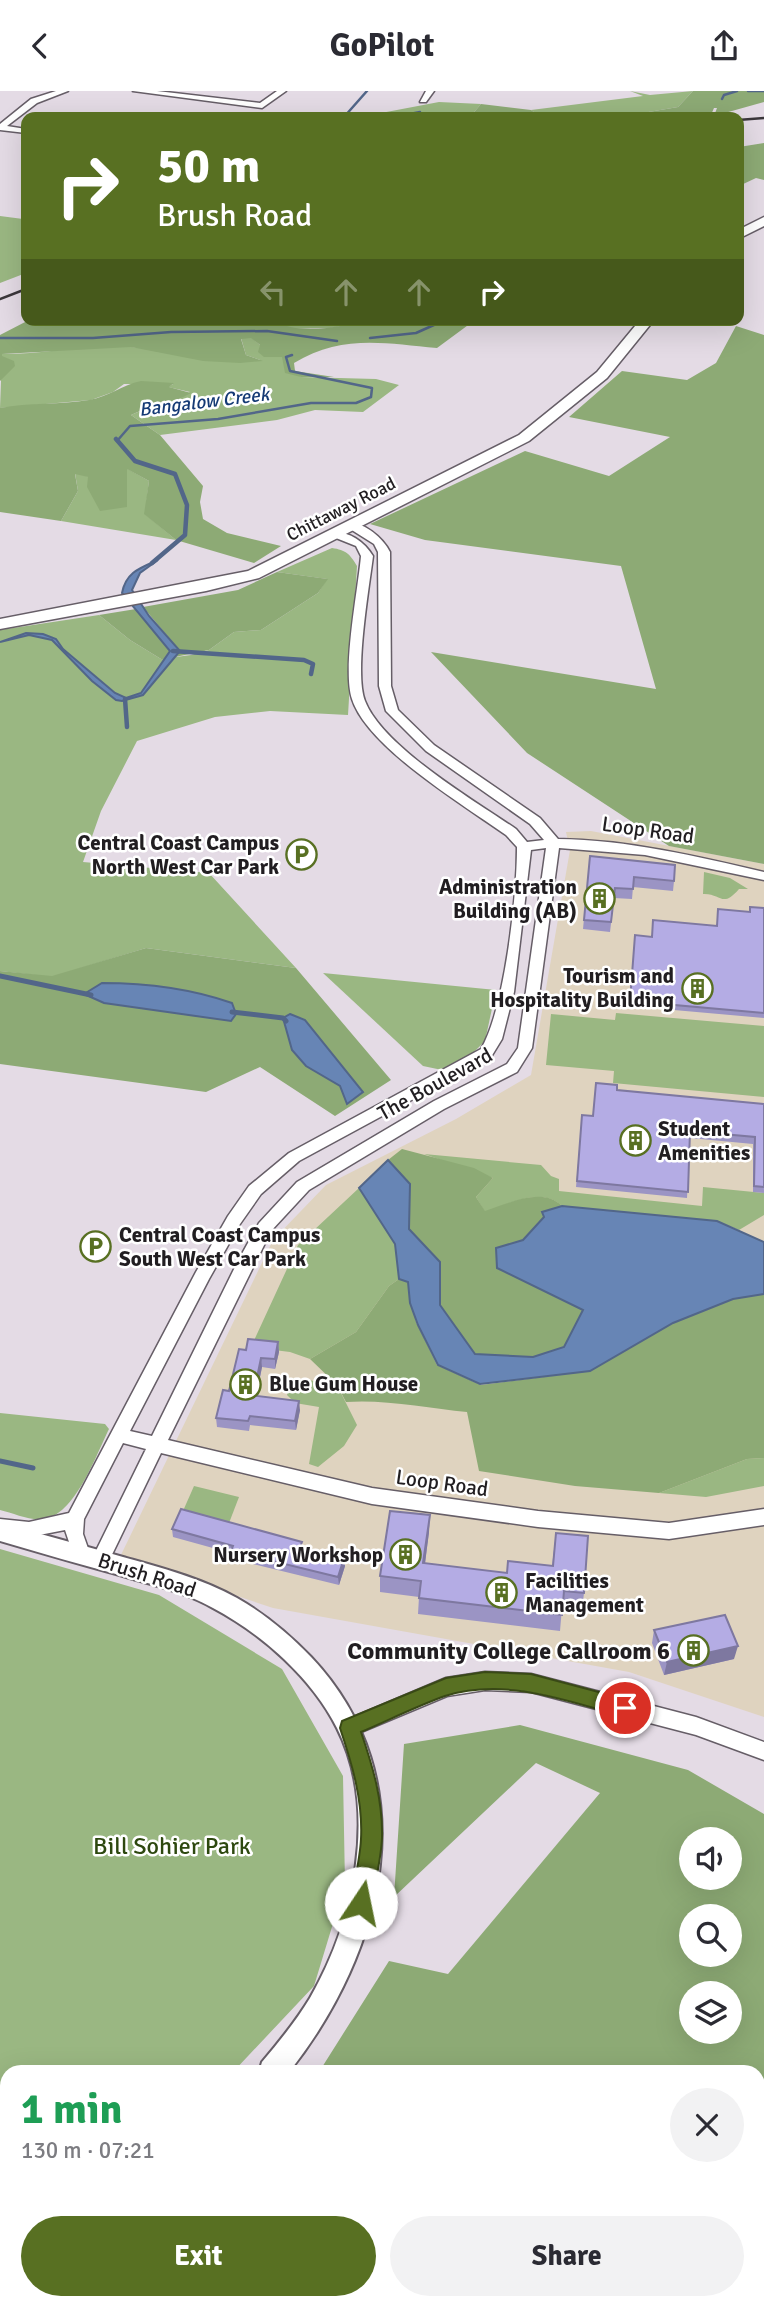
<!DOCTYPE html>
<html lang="en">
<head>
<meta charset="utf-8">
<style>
	body { margin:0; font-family:Signika,sans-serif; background:#f2f2f3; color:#2b2b33; height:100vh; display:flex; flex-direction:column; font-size:26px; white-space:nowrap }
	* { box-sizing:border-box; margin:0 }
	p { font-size:23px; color:#7c7c81 }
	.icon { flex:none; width:38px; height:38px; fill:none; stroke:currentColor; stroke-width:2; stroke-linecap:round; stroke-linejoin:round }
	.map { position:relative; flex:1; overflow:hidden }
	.sheet { position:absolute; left:0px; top:1974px; width:765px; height:245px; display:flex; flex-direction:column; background:#fff; border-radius:21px 21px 0 0; box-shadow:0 7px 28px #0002 }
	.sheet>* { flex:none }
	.banner { position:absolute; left:21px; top:21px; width:723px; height:214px; border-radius:14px; box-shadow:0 7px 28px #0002; background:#587022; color:#fff; overflow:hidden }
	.buttons { position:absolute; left:679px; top:1736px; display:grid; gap:14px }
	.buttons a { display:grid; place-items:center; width:63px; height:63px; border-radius:50%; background:#fff; box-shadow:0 7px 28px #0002; font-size:35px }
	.pin { position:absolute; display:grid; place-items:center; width:60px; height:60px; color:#fff; margin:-30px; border:4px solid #fff; border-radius:50%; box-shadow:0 2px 7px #0007 }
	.me { position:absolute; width:77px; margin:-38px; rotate:11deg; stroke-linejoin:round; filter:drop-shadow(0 0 5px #0008) }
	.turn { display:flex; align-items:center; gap:24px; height:147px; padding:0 21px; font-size:32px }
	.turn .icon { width:91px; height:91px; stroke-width:2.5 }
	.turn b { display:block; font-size:49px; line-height:60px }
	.lanes { display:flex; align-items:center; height:66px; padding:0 21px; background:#0003; justify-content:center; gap:35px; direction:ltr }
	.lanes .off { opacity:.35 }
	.round { display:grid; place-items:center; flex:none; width:74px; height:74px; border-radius:37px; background:#f2f2f3 }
	.head { display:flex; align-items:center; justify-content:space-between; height:119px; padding:0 21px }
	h1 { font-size:42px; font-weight:700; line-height:52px; color:#1e9e55 }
	.button { display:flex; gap:14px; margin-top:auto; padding:14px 21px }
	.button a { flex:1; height:80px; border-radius:42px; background:#587022; color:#fff; font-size:28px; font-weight:700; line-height:80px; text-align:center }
	.button a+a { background:#f2f2f3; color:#2b2b33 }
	header { display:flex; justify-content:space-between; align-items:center; height:91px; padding:0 21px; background:#fff; font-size:32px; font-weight:700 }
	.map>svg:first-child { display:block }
	.education { fill:#dfd3bf }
	.green { fill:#9ab782 }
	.forest { fill:#8daa75; fill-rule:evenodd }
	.water { fill:#6785b5; stroke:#526689; stroke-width:2 }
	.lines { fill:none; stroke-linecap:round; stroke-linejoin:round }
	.stream-far2 { stroke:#526689; stroke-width:2.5 }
	.stream-far1 { stroke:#526689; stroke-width:4.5 }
	.stream { stroke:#526689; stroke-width:5 }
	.minor-casing { stroke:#665e67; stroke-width:3 }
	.tertiary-casing { stroke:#665e67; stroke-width:4 }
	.secondary-casing { stroke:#665e67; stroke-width:3 }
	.minor { fill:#fff; fill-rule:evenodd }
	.tertiary { fill:#fff; fill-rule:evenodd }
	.secondary { fill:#fff; fill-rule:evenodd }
	.rail { stroke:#3b373b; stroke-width:2.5 }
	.wall { fill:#9b94c4 }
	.shaded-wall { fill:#7e78a0 }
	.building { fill:#b4ace4; stroke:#7e78a0; stroke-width:2 }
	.route { fill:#587022; stroke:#394916; stroke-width:2 }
	.labels { text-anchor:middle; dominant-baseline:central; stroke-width:5; stroke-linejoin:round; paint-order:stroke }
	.far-street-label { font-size:18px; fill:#211e21; stroke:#fff }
	.far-water-label { font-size:19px; font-style:italic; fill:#153a75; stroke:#fff }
	.street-label { font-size:21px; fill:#211e21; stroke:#fff }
	.poi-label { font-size:21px; font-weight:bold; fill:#211e21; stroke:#fff; text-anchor:end }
	.near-poi-label { font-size:24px; font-weight:bold; fill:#211e21; stroke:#fff; text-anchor:end }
	.near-park-label { font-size:24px; fill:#2d480f; stroke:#fff }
</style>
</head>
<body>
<header><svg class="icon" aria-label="back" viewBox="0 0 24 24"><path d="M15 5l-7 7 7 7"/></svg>GoPilot<svg class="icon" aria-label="share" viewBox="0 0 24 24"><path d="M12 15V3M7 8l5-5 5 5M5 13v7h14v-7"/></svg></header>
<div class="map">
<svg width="764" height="2219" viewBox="0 0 764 2219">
	<rect width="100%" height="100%" fill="#e4dbe5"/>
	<polygon class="education" points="591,740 764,773 764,1626 629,1581 273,1517 120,1466 273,1149 326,1094 456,1028 531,984 570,759 566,741"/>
	<g class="green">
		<polygon points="630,0 650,4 693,0 678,16 619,26 541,26 531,19 643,5"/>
		<polygon points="439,11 481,13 470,26 360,26"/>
		<polygon points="0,125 23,128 26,125 26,182 0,192"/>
		<polygon points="272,229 379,229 331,237 289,238"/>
		<path d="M241,247H252L260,254L282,265L301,286L376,288L399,294L363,321L315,319L277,329L160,344L131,324C151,314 171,314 190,301L168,296L173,293H124L113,301L91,309L0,317L2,263C45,263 88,253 132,256C177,260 214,276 260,269L246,264Z"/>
		<polygon points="126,377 149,390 145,423 176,449 61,430 78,400 75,382 127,396"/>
		<path d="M332,457C346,459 350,463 357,475L348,624L270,620L215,626L137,650L101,720L83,771L209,782L296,877L146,857L52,886L0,880V539L99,524L130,549L161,568L191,564L209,559L234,541L261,539L318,502L327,488L277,481Z"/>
		<path d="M704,781L730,787L748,798H739C722,818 721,802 703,803Z"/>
		<polygon points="323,882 496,899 485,950 470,965 442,979 423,975"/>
		<polygon points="616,922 764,935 764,1006 613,992 614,980 546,974 551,923 615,929"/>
		<path d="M424,1063L541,1074L551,1085L559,1088V1100L702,1115L703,1096L764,1102V1124L739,1139L717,1130L562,1115C542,1095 508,1113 485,1121L476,1106L493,1087Z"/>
		<polygon points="359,1097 395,1153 399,1188 389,1195 356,1241 310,1268 290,1261 251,1256 298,1154"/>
		<polygon points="325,1282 337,1294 357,1334 344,1355 318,1376 309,1373 319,1316 295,1312 287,1304 291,1287 323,1291"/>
		<path d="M0,1322L105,1333L109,1338C96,1364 75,1425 43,1428C30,1430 13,1422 0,1419Z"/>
		<polygon points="764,1367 764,1395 706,1406 659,1402 747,1368"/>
		<polygon points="194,1395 239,1406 229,1432 183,1420"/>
		<polygon points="0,1458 159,1504 282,1578 343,1685 345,1793 314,1895 233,1981 7,1981 7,2153 0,2157"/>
	</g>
	<g class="forest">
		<polygon points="693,0 764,0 764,11 714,25 717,17 714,17 710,26 619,26 678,16"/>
		<polygon points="481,13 531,19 541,26 470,26"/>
		<polygon points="764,52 764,89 756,87 739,95 739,56"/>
		<path d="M29,229H272C305,247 342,233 377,229C409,226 443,229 475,229L437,257C384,252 341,243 294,272L295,280L334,286H301L285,282L282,266H264L258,261L260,254L251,247L241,248L246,264L263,270L240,272L203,270L131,256L2,263V265L14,270L15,275L0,290V244Z"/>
		<polygon points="736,235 764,244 764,773 669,755 527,662 431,561 656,598 621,475 425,449 370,433 525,360 609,385 670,346 569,326 622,280 687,289 716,272"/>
		<path d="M141,290L174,292L169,296L191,302C172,313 150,314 131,324L160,344L203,395L200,411L203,428L227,442L281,455L254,472L176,449L144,423L149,390L127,378V416L100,420L87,396L88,386L75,383L78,400L61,430L0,421V317C29,311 60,314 89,309C108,306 122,294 141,290Z"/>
		<polygon points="277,481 328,488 318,502 261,539 234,541 209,559 175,566 180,560 143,516 238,499"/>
		<polygon points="136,518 170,560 165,568 161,568 130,549 99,524"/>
		<polygon points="146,857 296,877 391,989 335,1025 260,976 206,1001 0,973 0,880 52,885"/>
		<path d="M402,1058L474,1077L493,1087L476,1106L485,1120C507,1113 542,1095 562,1115L542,1121L544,1126L523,1149L496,1157L497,1177L583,1219L564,1256L533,1266L475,1264L440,1214V1171L409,1138L410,1093L388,1069Z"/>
		<path d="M399,1188L408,1191L416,1231L437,1274L481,1294L590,1280L673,1232L733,1208L764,1203V1367L747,1368L659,1402L575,1395L479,1380L467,1321C429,1317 383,1308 346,1311L337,1294L310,1268L356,1241L389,1195Z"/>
		<path d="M520,1634L688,1679L764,1723V2219H70L77,2212H758V1981H319L389,1870L448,1883L600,1702L536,1672L394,1806L404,1653ZM691,1748H730V1787H691ZM691,1825H730V1864H691ZM691,1902H730V1941H691Z"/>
	</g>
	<g class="water">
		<path d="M158,469L140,482L132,499L149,525L180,560L143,604L122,610L116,609L92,590L52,549L29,544L0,551L26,542L43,543L56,548L63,558L115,602L126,607L141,602L170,560L122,502C126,481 140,477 158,469Z"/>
		<path d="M102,892C147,892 189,897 232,912L236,923L231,930L104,912L84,903Z"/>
		<polygon points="290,923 305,929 363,1001 347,1013 340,995 306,975 292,959 283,927"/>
		<polygon points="388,1069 410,1093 409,1138 440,1171 440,1214 475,1263 533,1266 564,1256 583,1219 497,1177 496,1157 523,1149 544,1126 542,1121 562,1115 717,1130 764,1151 764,1203 733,1208 673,1232 590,1280 480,1293 438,1274 418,1234 410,1212 408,1191 399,1188 395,1153 359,1097"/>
	</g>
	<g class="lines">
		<g class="stream-far2">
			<polyline points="748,0 764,0"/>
			<polyline points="722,8 724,4 737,0"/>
			<polyline points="344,26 367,0"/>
			<polyline points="394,26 420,21"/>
			<polyline points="0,247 93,247 171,241 267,240 337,250"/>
			<polyline points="370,247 416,242 445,229"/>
			<polyline points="117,350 130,335 218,328 311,312 356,312 371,306 372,297 290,280 286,266 292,264"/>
		</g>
		<g class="stream-far1">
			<polyline points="116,348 135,370 175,383 187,414 185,444 152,472"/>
			<polyline points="173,560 304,569 313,573 311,583"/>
			<polyline points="125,608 127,636"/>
		</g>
		<g class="stream">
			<polyline points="0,885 91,904"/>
			<polyline points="232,921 283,927 286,930"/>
			<polyline points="0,1370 33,1377"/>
		</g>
		<defs>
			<g id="minor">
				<polygon points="56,0 68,0 37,12 7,35 26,38 26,42 0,39 0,33 31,8"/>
				<polygon points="133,0 157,0 260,12 277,0 286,0 262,17"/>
				<polygon points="426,0 434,0 426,11 420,11"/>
				<path d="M347,432C363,430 383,447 390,461L391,595L398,619L434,654L540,727L558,748C628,749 696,765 764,781V789L645,764L559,757L532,957L517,981L444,1018L309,1099L271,1140L168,1349L372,1397L538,1420L669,1432L764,1418V1434L669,1448L538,1436L372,1413L161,1362L106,1476L100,1478L94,1476L91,1470L146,1358L123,1352L84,1428L83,1443L90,1463L87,1469L81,1471L75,1469L65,1439L29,1446L0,1444V1428L29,1431L69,1422L196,1181L228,1125L249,1095L289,1062L481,958C505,917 517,805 517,756L506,744C465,715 367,656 352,608C342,578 358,499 361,465L356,455L331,445V441C349,440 364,450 373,465C369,497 354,583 365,610C383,656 475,710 516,738L527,751L544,749L530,733L426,660L386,620L379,595L378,461L374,453L347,436ZM546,757L518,957L507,973L434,1010L297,1091L259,1132L238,1170L152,1345L130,1340L209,1188L240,1133L261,1103L299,1070L491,966L502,948L514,901L531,759Z"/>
				<polygon points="485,1581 531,1583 696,1626 764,1651 764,1669 696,1644 531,1601 485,1599 447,1605 349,1646 342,1643 339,1637 342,1631 446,1587"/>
			</g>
			<g id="tertiary">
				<path d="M0,1432C41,1443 82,1454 123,1466C162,1477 201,1487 237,1507C265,1523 289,1543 311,1566C428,1690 385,1860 289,1981H259L262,1971C279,1951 296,1930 310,1907C354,1831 379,1720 337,1637C312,1587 262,1543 213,1517C185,1501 153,1494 123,1485C82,1474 41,1462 0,1450Z"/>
				<polygon points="7,2193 7,2212 19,2212 16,2219 0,2219 0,2195"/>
			</g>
			<g id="secondary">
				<polygon points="764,126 764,135 738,148 738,139"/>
				<polygon points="640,229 654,229 607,287 529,350 259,487 206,500 0,538 0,528 248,480 519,344 597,281"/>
			</g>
		</defs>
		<use href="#minor" class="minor-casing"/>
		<use href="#tertiary" class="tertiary-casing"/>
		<use href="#secondary" class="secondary-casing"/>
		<use href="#minor" class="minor"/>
		<use href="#tertiary" class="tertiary"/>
		<use href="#secondary" class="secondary"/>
		<g class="rail">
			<polyline points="738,29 764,27"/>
			<polyline points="0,208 26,198"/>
		</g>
	</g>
	<g class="wall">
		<polygon points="590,765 674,790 673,800 633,796 632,808 614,807 610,841 583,838"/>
		<polygon points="750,816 764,817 764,927 629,915 635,844 652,846 717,835 718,818 749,821"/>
		<polygon points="617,999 764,1013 764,1102 753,1101 753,1053 690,1047 687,1107 576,1096 582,1024 593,1025"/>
		<polygon points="278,1251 279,1261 275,1278 262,1276 257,1301 258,1301 258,1305 300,1319 296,1339 250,1334 249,1340 217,1336 216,1327 229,1300 246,1259"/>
		<polygon points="172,1438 302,1451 302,1457 344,1467 345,1475 339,1494 232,1468 231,1462 173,1446"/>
		<polygon points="429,1441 425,1472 507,1482 552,1475 556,1442 584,1502 582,1518 562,1516 560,1540 418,1523 419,1506 380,1501 380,1485"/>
		<polygon points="654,1539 734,1568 664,1584 652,1552"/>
	</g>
	<g class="shaded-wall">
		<polygon points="278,1251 279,1261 275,1278 275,1268"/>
		<polygon points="261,1267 262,1276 255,1310 254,1301"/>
		<polygon points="299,1310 300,1319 296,1339 295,1330"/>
		<polygon points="430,1424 429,1441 423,1488 423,1472"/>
		<polygon points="344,1467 345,1475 339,1494 338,1486"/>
		<polygon points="738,1555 734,1568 664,1584 667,1571"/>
	</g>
	<g class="building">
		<polygon points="590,765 675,774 674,790 634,786 633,798 615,797 611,831 584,829"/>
		<polygon points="750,816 764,817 764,922 630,910 635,844 652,846 653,829 717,835 718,818 750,821"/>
		<polygon points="596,992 617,994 617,999 764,1013 764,1096 754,1095 755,1046 690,1040 688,1101 577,1090 582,1024 593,1025"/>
		<polygon points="248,1248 278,1251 275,1268 261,1267 254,1301 258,1301 257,1305 299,1310 295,1330 250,1325 248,1330 216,1327 223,1299 229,1300 239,1258 246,1259"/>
		<polygon points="181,1418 302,1451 300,1456 344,1467 338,1486 231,1460 233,1455 172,1438"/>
		<polygon points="390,1420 430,1424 423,1472 507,1482 508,1470 553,1475 556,1442 588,1445 584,1502 564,1500 562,1524 419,1507 421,1490 380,1485"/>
		<polygon points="725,1524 738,1555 667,1571 654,1539"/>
	</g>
	<path class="route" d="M485,1581L531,1583L625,1608L632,1610L635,1617L632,1623L625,1626C568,1610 505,1586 445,1605C417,1615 389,1629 361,1641C373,1676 383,1710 382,1747C381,1769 375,1791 372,1812L369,1819L361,1822L354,1819L351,1812C354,1791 360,1769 361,1748C363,1709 352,1673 340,1637L342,1630L446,1587Z"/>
	<defs>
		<symbol id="parking-ring" viewBox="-11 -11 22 22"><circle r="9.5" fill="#fff" stroke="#587022" stroke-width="1.5"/><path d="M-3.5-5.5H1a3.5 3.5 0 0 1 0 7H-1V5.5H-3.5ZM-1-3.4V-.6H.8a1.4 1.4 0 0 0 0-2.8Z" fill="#587022"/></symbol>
		<symbol id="building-ring" viewBox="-11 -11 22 22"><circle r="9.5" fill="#fff" stroke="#587022" stroke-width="1.5"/><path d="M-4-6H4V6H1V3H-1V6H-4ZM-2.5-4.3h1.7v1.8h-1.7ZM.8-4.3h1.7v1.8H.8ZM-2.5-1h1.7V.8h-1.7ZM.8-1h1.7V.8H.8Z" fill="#587022"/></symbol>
	</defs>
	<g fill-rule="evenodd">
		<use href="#parking-ring" x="284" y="746" width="35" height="35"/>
		<use href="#building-ring" x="582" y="790" width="35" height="35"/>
		<use href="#building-ring" x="680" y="880" width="35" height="35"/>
		<use href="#building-ring" x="618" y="1032" width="35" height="35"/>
		<use href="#parking-ring" x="78" y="1138" width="35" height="35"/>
		<use href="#building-ring" x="228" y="1276" width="35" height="35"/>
		<use href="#building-ring" x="388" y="1446" width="35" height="35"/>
		<use href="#building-ring" x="484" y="1484" width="35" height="35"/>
		<use href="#building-ring" x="676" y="1542" width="35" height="35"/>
	</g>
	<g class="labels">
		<g class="far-street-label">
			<text transform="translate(341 418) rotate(-27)">Chittaway Road</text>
		</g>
		<g class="far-water-label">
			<text transform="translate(204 311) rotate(-7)">Bangalow Creek</text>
		</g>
		<g class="street-label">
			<text transform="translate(648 739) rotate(8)">Loop Road</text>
			<text transform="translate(435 993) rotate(-29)">The Boulevard</text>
			<text transform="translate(442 1392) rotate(8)">Loop Road</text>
			<text transform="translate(147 1484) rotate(18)">Brush Road</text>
		</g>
		<g class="poi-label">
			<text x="279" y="752">Central Coast Campus<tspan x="279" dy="24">North West Car Park</tspan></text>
			<text x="577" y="796">Administration<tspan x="577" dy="24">Building (AB)</tspan></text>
			<text x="674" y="885">Tourism and<tspan x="674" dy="24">Hospitality Building</tspan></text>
			<text x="658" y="1038" text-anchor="start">Student<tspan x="658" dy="24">Amenities</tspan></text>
			<text x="119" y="1144" text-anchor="start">Central Coast Campus<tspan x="119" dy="24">South West Car Park</tspan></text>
			<text x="269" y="1293" text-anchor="start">Blue Gum House</text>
			<text x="383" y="1464">Nursery Workshop</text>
			<text x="525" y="1490" text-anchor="start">Facilities<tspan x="525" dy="24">Management</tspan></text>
		</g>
		<g class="near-poi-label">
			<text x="670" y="1560">Community College Callroom 6</text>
		</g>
		<g class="near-park-label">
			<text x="172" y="1755">Bill Sohier Park</text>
		</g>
	</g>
</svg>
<div class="buttons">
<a><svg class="icon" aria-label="sound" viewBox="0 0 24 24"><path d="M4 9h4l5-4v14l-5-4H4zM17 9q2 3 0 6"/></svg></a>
<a><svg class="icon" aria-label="search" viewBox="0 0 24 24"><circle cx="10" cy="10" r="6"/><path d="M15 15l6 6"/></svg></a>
<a><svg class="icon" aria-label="layers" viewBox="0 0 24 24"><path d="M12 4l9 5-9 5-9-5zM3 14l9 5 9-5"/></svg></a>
</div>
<div class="pin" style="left:625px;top:1617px;background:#d93025"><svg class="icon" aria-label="arrive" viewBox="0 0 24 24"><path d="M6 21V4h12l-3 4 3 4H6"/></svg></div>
<svg class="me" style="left:361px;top:1812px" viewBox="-20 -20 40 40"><circle r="19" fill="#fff"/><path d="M0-13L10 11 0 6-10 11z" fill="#587022"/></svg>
<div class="banner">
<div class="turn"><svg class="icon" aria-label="right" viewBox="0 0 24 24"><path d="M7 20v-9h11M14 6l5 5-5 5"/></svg><div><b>50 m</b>Brush Road</div></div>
<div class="lanes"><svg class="icon off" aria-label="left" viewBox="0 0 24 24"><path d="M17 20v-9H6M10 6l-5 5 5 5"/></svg><svg class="icon off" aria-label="ahead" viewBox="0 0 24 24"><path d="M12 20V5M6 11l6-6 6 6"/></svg><svg class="icon off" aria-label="ahead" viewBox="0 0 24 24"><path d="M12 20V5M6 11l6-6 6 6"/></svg><svg class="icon" aria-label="right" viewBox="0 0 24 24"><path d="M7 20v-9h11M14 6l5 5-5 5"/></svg></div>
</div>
<section class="sheet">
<div class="head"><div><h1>1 min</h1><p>130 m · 07:21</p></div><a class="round"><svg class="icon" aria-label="close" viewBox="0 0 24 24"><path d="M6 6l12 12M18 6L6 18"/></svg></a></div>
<div class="button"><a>Exit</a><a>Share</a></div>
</section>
</div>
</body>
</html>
